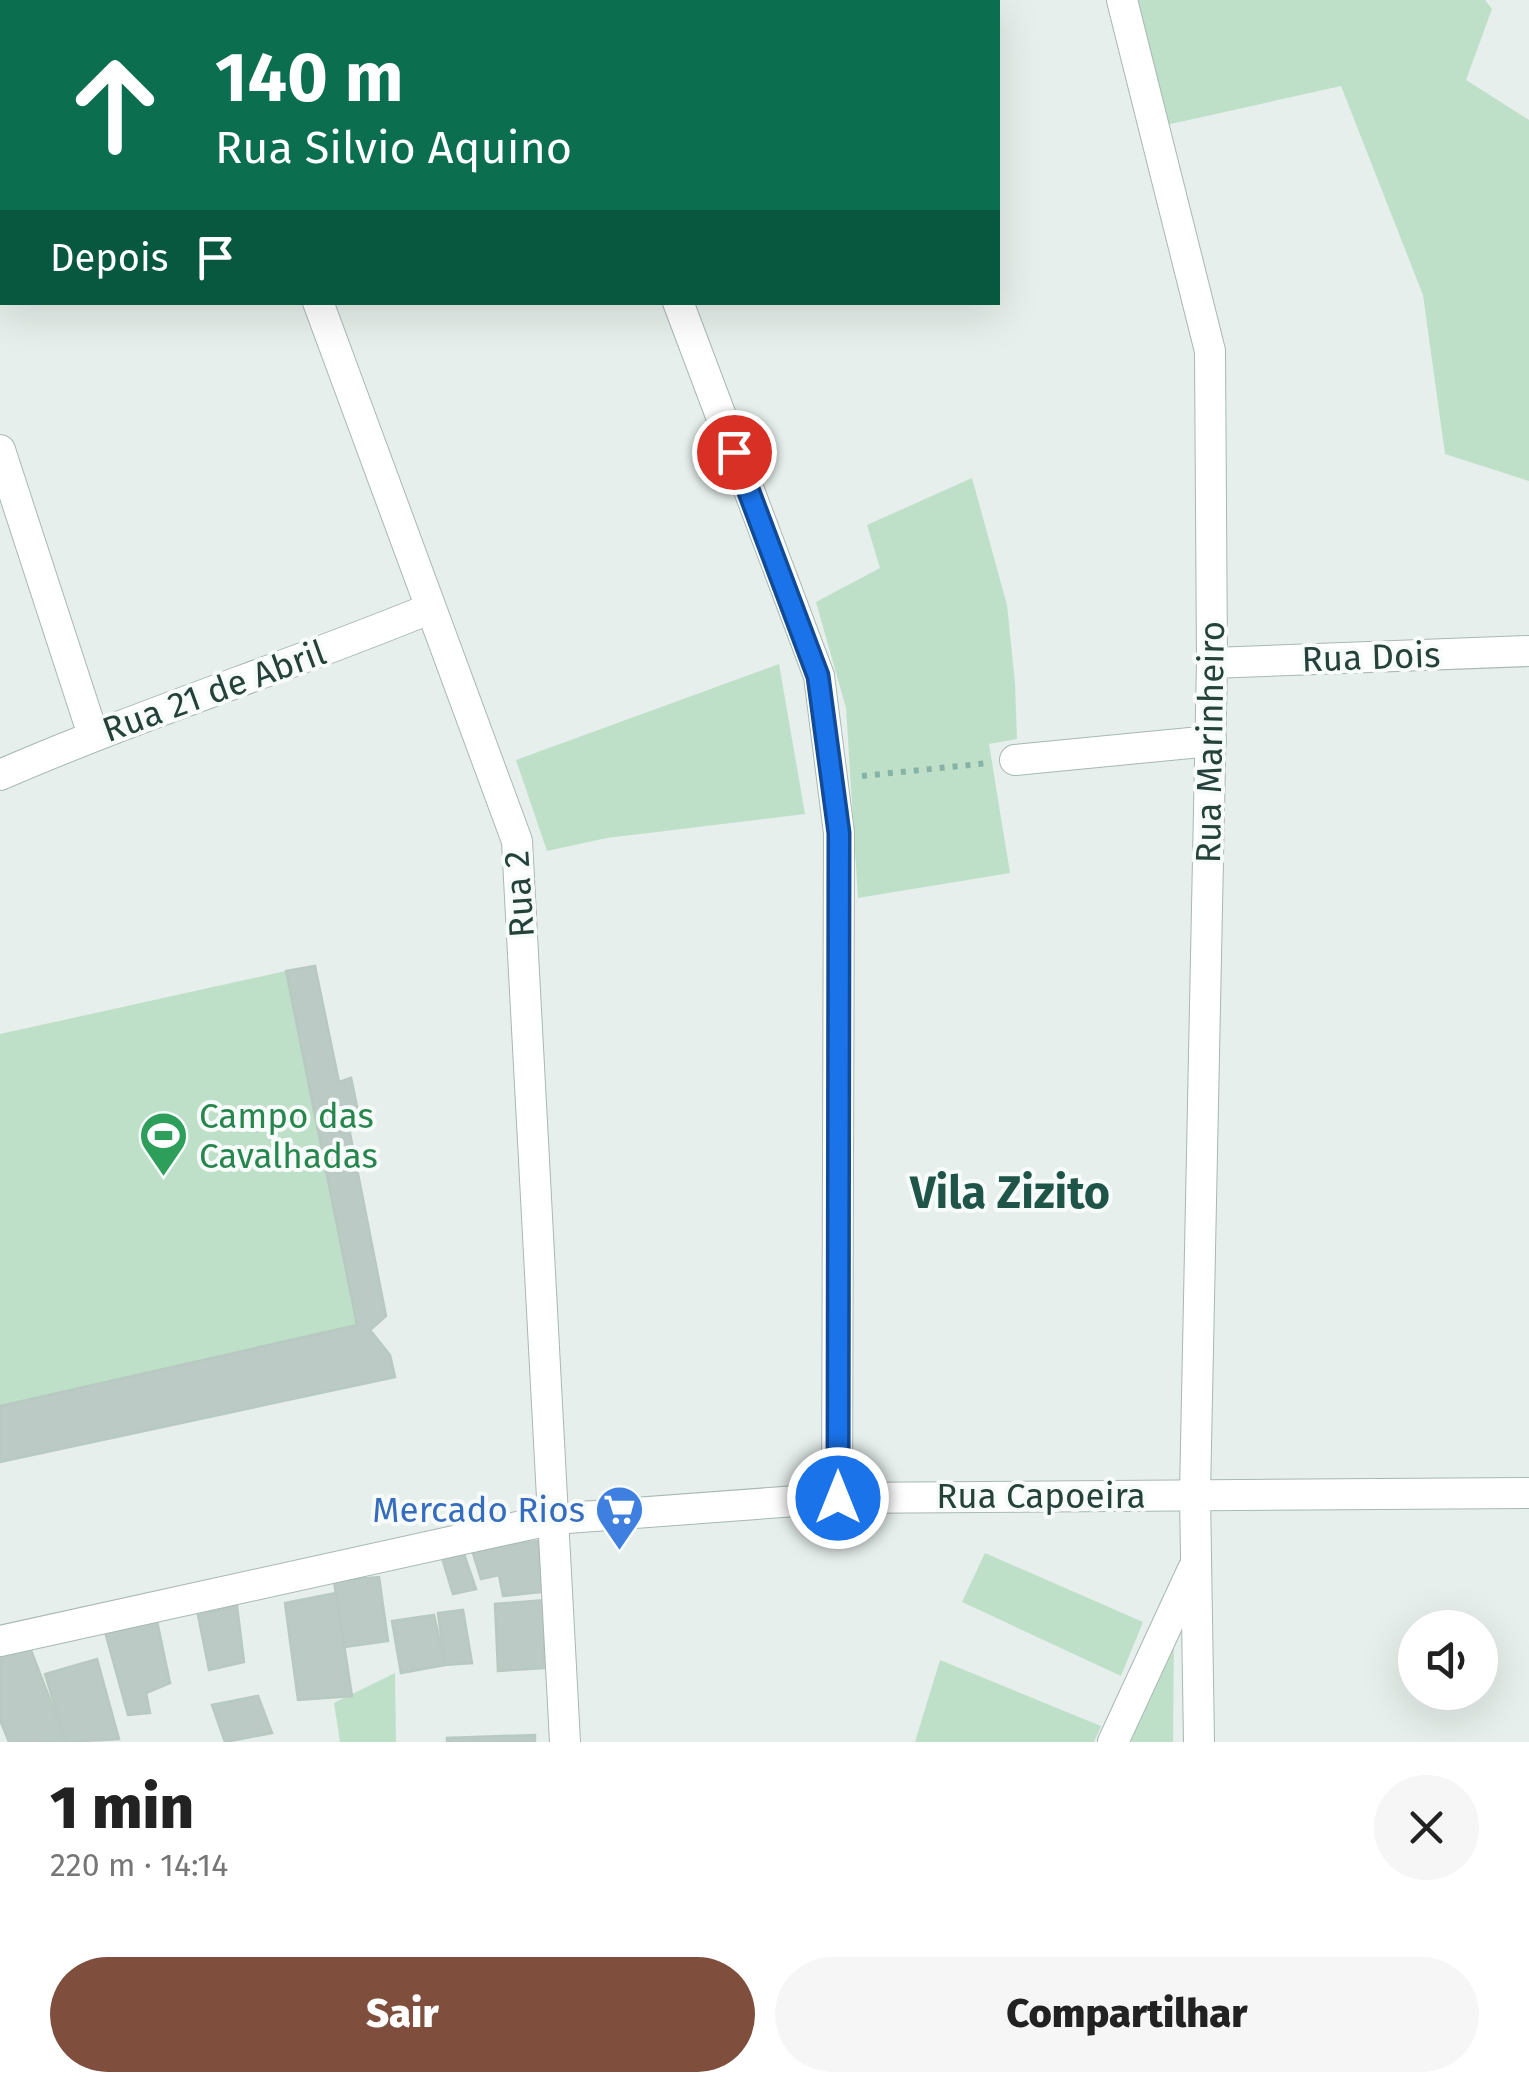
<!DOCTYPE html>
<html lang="pt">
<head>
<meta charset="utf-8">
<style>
	body { margin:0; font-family:"Fira Sans",sans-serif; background:#f6f6f6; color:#222; height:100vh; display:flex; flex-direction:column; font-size:38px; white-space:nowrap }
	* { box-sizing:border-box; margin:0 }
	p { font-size:32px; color:#767676 }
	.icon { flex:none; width:55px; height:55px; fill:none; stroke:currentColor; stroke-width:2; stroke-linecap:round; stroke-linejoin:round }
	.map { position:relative; height:1742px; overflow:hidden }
	.sheet { display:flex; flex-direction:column; background:#fff; flex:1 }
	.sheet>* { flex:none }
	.banner { position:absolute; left:0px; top:0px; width:1000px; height:305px; box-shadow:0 10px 40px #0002; background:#0b6e4f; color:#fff; overflow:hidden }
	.tools { position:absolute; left:1398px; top:1610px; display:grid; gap:20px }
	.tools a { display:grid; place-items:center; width:100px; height:100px; border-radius:50%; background:#fff; box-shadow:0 10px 40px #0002; font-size:50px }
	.pin { position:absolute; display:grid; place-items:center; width:85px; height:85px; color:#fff; margin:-42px; border:5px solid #fff; border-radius:50%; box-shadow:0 2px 10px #0007 }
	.me { position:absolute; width:110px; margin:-55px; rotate:0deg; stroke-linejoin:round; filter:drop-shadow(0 0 8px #0008) }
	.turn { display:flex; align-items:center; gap:35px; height:210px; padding:0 50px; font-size:45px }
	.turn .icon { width:130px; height:130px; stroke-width:2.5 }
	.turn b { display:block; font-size:70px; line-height:85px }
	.then { display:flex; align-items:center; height:95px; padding:0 50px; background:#0003; gap:20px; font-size:38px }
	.round { display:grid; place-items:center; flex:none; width:105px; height:105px; border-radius:52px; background:#f6f6f6 }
	.summary { display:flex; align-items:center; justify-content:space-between; height:170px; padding:0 50px }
	h1 { font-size:60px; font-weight:800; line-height:75px }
	.button { display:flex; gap:20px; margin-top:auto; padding:20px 50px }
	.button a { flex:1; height:115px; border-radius:60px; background:#804e3d; color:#fff; font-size:40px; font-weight:800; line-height:115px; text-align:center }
	.button a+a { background:#f6f6f6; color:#222 }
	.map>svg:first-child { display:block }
	.green { fill:#bfe0c8 }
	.building { fill:#bbcac4; stroke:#b8c9c2; stroke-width:2.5 }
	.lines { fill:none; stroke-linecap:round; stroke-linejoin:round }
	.minor-casing { stroke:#a8b8b2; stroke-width:32 }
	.path { stroke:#86b3a5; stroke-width:6; stroke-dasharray:5 8; stroke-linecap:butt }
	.minor { stroke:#fff; stroke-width:30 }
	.route-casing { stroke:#114b97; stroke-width:25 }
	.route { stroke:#1a73e8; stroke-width:18 }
	.labels { text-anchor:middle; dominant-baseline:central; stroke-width:8; stroke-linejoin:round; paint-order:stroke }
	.street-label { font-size:35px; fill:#24423a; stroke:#f7fbf9 }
	.leisure-label { font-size:35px; fill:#27864d; stroke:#f7fbf9; text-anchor:start }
	.shop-label { font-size:35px; fill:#366cbe; stroke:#f7fbf9; text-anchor:end }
	.district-label { font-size:45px; font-weight:bold; fill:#1f5548; stroke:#f7fbf9 }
</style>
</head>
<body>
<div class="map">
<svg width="1529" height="1742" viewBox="0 0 1529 1742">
	<rect width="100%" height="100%" fill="#e6efeb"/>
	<g class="green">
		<polygon points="1134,0 1485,0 1492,9 1466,80 1529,120 1529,481 1445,454 1423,295 1341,86 1166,125"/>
		<polygon points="972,478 1007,605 1015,683 1017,739 989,744 1010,873 858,898 846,708 816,602 880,568 867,525"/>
		<polygon points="779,664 805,814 607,838 547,851 516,760"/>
		<polygon points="286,971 357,1325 0,1406 0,1034"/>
		<polygon points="985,1553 1143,1622 1121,1676 962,1602"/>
		<polygon points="1174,1627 1173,1742 1131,1742"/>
		<polygon points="940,1660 1101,1726 1094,1742 915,1742"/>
		<polygon points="395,1673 396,1742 340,1742 334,1703"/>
	</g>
	<g class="building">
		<polygon points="315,966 339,1082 351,1078 360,1121 348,1123 386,1316 370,1330 390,1355 395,1377 0,1462 0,1406 357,1325 286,971"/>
		<polygon points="538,1541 542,1592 503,1596 499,1575 481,1579 472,1550"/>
		<polygon points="464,1554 476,1589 453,1594 442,1558"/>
		<polygon points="379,1577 388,1641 344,1647 334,1581"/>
		<polygon points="336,1593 352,1696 298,1700 285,1603"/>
		<polygon points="545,1600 544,1668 498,1671 495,1604"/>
		<polygon points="237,1606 244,1662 209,1670 198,1615"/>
		<polygon points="463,1610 472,1663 445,1665 438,1613"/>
		<polygon points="434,1615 445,1665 401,1673 392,1621"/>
		<polygon points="157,1621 170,1683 146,1693 150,1713 128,1715 104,1628"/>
		<polygon points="27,1640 66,1741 9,1742 0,1720 0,1652"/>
		<polygon points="97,1659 119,1739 66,1742 45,1674"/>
		<polygon points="258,1696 272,1733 225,1742 212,1705"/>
		<polygon points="535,1735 535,1742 447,1742 447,1738"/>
	</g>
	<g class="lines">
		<defs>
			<g id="minor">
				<polyline points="208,0 209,2"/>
				<polyline points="553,0 554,2"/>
				<polyline points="898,0 898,2"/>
				<polyline points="1122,0 1210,351 1212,663 1195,1495 1199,1742"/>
				<polyline points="287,2 293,0"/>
				<polyline points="0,113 2,112"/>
				<polyline points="318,302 517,841 565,1742"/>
				<polyline points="678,302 819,676 839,833 837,1498"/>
				<polyline points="0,450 93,735"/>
				<polyline points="1212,663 1529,651"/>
				<polyline points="1015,760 1211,741"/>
				<path d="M0,775C141,714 287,667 429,609"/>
				<polyline points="0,1641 554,1519 837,1498 1529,1493"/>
				<polyline points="1113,1742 1193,1569"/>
			</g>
		</defs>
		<use href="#minor" class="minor-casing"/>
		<polyline class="path" points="862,776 989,763"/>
		<use href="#minor" class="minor"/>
	</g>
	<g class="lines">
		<defs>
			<polyline id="route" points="734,452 818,676 839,833 838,1498"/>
		</defs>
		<use href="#route" class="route-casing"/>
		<use href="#route" class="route"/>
	</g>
	<defs>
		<symbol id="stadium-pin" viewBox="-11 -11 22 30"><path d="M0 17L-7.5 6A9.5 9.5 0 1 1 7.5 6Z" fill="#2e9e5b" stroke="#f7fbf9"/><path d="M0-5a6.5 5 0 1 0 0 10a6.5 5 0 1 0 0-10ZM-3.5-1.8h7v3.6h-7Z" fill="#fff"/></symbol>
		<symbol id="supermarket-pin" viewBox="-11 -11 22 30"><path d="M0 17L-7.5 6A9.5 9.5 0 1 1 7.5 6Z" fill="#3f7fe0" stroke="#f7fbf9"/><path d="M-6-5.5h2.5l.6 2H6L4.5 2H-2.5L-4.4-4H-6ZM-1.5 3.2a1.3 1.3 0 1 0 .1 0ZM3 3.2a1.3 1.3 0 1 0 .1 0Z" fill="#fff"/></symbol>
	</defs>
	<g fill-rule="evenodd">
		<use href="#stadium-pin" x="136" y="1108" width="55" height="75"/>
		<use href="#supermarket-pin" x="592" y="1482" width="55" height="75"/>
	</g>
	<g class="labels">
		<g class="street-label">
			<text transform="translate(1371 657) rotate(-2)">Rua Dois</text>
			<text transform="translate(214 691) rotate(-20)">Rua 21 de Abril</text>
			<text transform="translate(1210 742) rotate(-89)">Rua Marinheiro</text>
			<text transform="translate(519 894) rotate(-94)">Rua 2</text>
			<text x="1041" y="1496">Rua Capoeira</text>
		</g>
		<g class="leisure-label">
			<text x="199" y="1116">Campo das<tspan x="199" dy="40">Cavalhadas</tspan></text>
		</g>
		<g class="shop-label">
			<text x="585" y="1510">Mercado Rios</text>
		</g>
		<g class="district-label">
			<text x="1010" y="1193">Vila Zizito</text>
		</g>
	</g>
</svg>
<div class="tools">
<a><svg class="icon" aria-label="sound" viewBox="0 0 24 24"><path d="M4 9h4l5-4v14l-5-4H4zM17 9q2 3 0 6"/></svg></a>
</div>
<div class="pin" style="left:734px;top:452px;background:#d93025"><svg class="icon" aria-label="arrive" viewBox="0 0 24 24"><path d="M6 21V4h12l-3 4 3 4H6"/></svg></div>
<svg class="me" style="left:838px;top:1498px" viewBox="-20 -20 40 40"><circle r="17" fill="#1a73e8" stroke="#fff" stroke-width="3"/><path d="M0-11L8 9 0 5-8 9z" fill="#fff"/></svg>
<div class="banner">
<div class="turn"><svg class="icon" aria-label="ahead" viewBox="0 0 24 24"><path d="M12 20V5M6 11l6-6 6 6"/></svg><div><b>140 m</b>Rua Silvio Aquino</div></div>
<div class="then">Depois<svg class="icon" aria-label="arrive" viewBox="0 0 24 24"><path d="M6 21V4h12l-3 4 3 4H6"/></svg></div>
</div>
</div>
<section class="sheet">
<div class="summary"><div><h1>1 min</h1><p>220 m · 14:14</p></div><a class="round"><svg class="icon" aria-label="close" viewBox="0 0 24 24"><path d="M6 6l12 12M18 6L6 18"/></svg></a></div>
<div class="button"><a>Sair</a><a>Compartilhar</a></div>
</section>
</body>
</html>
